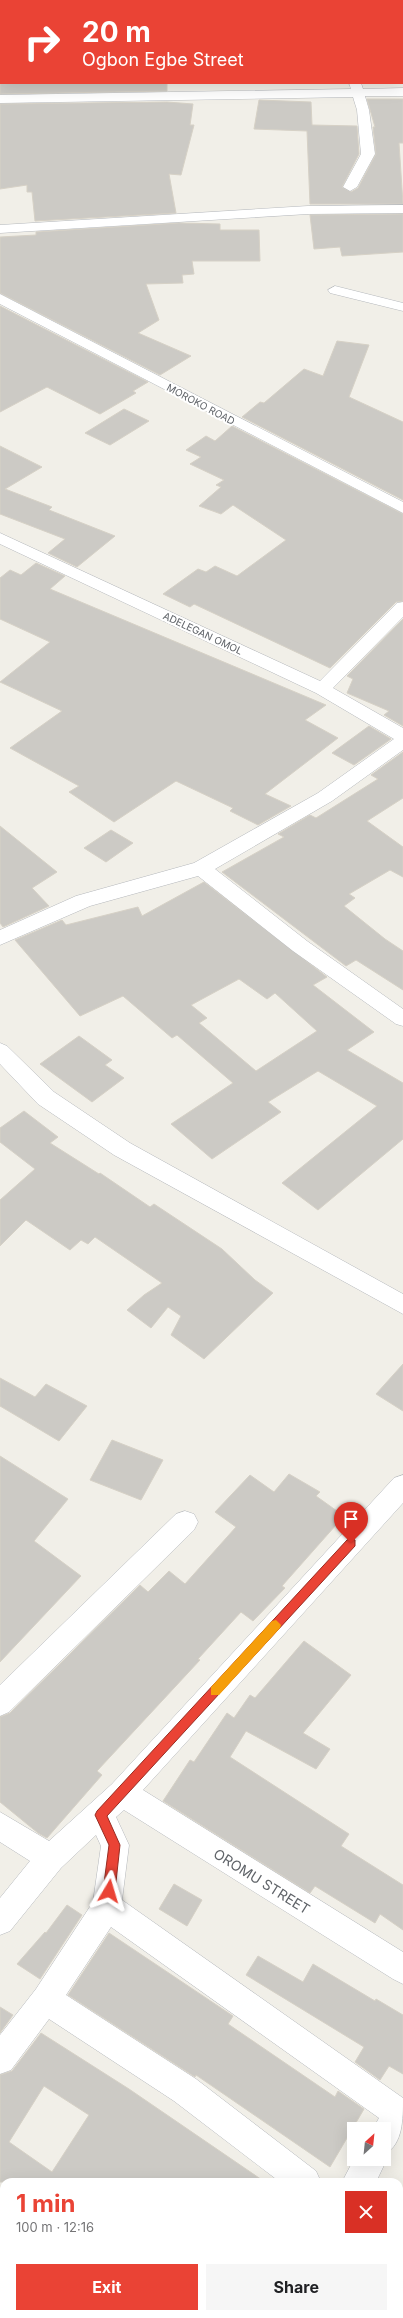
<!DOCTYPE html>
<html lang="en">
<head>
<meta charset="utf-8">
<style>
	body { margin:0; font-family:Inter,sans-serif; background:#f6f6f6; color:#202124; height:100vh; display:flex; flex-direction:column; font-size:15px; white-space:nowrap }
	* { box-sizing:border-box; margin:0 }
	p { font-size:13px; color:#757577 }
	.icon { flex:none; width:22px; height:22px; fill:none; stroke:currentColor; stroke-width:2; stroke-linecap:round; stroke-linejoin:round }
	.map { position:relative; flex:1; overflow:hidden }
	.side { position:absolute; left:0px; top:2178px; width:403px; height:140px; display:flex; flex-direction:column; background:#fff; border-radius:12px 12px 0 0; box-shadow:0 4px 16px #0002 }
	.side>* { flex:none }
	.banner { position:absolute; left:0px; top:0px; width:403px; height:84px; box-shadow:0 4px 16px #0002; background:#ea4335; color:#fff; overflow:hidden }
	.needle { width:26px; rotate:27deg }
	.tools { position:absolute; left:347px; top:2122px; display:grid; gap:8px }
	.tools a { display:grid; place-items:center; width:44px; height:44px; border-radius:0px; background:#fff; box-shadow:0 4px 16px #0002; font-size:20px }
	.pin { position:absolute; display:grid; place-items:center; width:34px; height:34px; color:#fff; margin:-41px -17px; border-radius:50% 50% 50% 0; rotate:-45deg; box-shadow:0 0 4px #0007 }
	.pin .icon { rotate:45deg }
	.me { position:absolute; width:44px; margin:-22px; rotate:7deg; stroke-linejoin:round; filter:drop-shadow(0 0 3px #0008) }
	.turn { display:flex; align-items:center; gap:14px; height:84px; padding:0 16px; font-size:18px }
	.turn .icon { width:52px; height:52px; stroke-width:2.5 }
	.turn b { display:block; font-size:28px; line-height:34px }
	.round { display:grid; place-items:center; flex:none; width:42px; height:42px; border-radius:0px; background:#f6f6f6 }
	.overview { display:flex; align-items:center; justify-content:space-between; height:68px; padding:0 16px }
	h1 { font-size:24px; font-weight:700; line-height:30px; color:#ea4335 }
	.button { display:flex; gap:8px; margin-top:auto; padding:8px 16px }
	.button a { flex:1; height:46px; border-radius:0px; background:#ea4335; color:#fff; font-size:16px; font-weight:700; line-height:46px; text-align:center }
	.button a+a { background:#f6f6f6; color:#202124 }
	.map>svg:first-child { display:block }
	.building { fill:#cccac5; stroke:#d6d1c6; fill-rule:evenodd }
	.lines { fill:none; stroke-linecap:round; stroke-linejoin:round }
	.street-casing { stroke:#b5b8bc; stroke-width:1 }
	.secondary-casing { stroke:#b6babf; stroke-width:1 }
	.street { fill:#fff; fill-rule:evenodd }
	.secondary { fill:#fff; fill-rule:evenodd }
	.route { fill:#ea4335; stroke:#982c22 }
	.slow { fill:#f59e0b }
	.labels { text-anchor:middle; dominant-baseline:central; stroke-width:4; stroke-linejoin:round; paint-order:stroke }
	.far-street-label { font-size:10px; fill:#5f6368; stroke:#fff }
	.near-street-label { font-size:14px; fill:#5f6368; stroke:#fff }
</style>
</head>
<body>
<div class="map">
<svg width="403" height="2318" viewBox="0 0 403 2318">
	<rect width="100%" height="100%" fill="#f1efe8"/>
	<g class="building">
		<polygon points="0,83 167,83 167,91 0,94"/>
		<polygon points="367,99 403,99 403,143 399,143 403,204 310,204 307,131 254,129 259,100 311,102 312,125 357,126 359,154 342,187 351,192 358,188 376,154 373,127 375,127"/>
		<polygon points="167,102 193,104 190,125 194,125 181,175 169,174 176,213 35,221 32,192 27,192 27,185 0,189 0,104"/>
		<polygon points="403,214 403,252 342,256 340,247 314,249 310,215"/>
		<polygon points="179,223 220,224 220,230 259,230 260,261 192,261 194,274 182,275 183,283 146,284 159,320 138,333 191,356 160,375 0,293 0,237 36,235 36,232"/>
		<polygon points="0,306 148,382 133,391 136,393 100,414 47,387 0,412"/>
		<polygon points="337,341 369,345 349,397 403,422 403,500 242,417 260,402 264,403 304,369 323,376"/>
		<polygon points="124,409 149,421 110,445 85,433"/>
		<polygon points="232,426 403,514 403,601 396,602 330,668 194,604 190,607 163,594 198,569 206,572 215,566 237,576 286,540 233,505 221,514 199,506 221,487 216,485 224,480 190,464 201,457 186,450 206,436 215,441"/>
		<polygon points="0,446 42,467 5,489 52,507 49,510 115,536 77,567 48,553 65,539 0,514"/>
		<polygon points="36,563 65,576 50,589 326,705 305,720 338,738 265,794 291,806 258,825 230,811 233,808 176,781 114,822 69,792 79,786 10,748 62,711 0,682 50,642 0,619 0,578 10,570 21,575"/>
		<polygon points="403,619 403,726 384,715 389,711 347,693 353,679 347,676"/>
		<polygon points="369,726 391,739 354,765 332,753"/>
		<polygon points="403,752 403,798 367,821 403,847 403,877 390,870 349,894 355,898 344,906 385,939 403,951 403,990 356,960 346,966 222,872 284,837 278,834 310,815 316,818 378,779 371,775"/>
		<polygon points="0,826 57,872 32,888 49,906 3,927 0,923"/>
		<polygon points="111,830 133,843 106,862 84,848"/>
		<path d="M204,882L327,977L313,985L374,1032L347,1050L403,1083V1139L318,1210L282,1183L377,1106L318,1071L268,1102L281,1112L212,1159L171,1124L233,1083L177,1035L172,1038L123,996L80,1016L15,940L62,920L66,925L138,907L142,916ZM239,979L267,999L275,993L317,1031L256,1071L199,1023L207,1018L191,1005Z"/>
		<polygon points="79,1036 112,1060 105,1065 124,1078 92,1102 40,1064"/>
		<polygon points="24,1111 58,1137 50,1143 99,1174 100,1173 150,1207 154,1204 222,1249 255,1280 273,1293 204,1359 171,1335 181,1316 168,1307 151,1328 127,1310 144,1295 162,1283 95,1237 88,1244 81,1240 70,1250 26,1220 0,1246 0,1200 35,1169 0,1142 0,1128"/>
		<polygon points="403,1364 403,1411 376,1394"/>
		<polygon points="0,1378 35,1397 46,1384 87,1406 59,1441 0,1406"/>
		<polygon points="112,1440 163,1460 141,1500 90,1480"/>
		<polygon points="0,1456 68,1499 34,1541 81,1576 0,1662"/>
		<polygon points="289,1474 320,1492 316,1496 344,1516 282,1586 285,1588 253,1621 241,1612 198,1659 200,1660 97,1771 102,1775 47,1838 38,1833 0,1802 0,1717 10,1713 140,1585 148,1592 169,1571 185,1584 236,1527 215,1512 250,1475 274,1492"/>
		<polygon points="304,1641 351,1675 303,1733 330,1749 316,1769 246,1731 230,1757 349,1834 341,1846 403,1885 403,1930 380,1914 375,1923 315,1886 310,1893 163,1801 190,1760 194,1762 227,1713 234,1718 250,1695 255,1698"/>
		<polygon points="174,1884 202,1900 187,1926 159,1909"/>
		<polygon points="67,1905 82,1915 40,1979 17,1964 45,1932 46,1933"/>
		<polygon points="109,1933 233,2016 228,2024 335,2097 338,2091 364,2109 330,2167 196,2075 195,2077 68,1995"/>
		<polygon points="258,1956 303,1982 313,1964 375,2001 376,1999 403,2015 403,2074 389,2066 380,2080 355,2062 364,2047 246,1975"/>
		<polygon points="0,2007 13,2015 0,2033"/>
		<path d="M41,2033L129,2089L265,2182H0V2075L12,2071ZM44,2086L89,2115L52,2172L9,2142Z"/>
	</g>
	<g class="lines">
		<defs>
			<g id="street">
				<rect x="205" y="0" width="12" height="1"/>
				<polygon points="349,83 361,83 363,89 403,88 403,96 365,96 369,110 375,154 357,187 350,191 343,187 361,154 357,110 353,97 0,103 0,95 351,89"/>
				<polygon points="403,205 403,213 308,214 0,233 0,225 308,206"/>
				<polygon points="335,286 403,303 403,311 330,293 328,290"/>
				<polygon points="0,533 320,681 397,603 403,602 403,617 333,688 403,728 403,750 332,801 215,869 307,941 403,1009 403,1026 396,1024 293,951 198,876 90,906 0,945 0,930 76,896 194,863 318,793 394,739 316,693 0,544"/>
				<polygon points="0,1043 7,1046 54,1092 130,1143 403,1294 403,1314 114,1155 38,1104 0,1064"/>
				<path d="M403,1475V1503L143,1790L403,1952V1984L393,1979L124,1810L116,1817L129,1845L122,1900L403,2098C403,2119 403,2144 385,2154L387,2159L376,2182H342L354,2159H384V2129H373L379,2118L111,1927L66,1995L196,2079L316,2171L321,2182H280L174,2101L49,2019L11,2070L0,2074V2035L36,1989L93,1902L101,1846L96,1835L61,1868L10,1931L0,1935V1898L30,1861L0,1842V1812L49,1841L112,1784L394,1478Z"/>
				<polygon points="185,1511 194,1514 198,1522 194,1530 9,1712 0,1716 0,1685 176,1514"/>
				<polygon points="265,2314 298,2314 296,2318 264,2318"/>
			</g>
			<polygon id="secondary" points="0,294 403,502 403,513 0,304"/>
		</defs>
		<use href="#street" class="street-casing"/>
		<use href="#secondary" class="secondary-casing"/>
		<use href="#street" class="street"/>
		<use href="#secondary" class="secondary"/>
	</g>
	<polygon class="route" points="351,1538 355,1540 355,1546 107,1816 120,1845 115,1891 113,1895 109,1897 105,1895 103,1891 109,1845 95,1815 97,1811 347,1540"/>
	<polygon class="slow" points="276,1620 281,1625 280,1628 219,1695 211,1695 211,1687 272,1621"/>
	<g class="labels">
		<g class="far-street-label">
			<text transform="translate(201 404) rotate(28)">MOROKO ROAD</text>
			<text transform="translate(203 633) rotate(25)">ADELEGAN OMOL</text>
		</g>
		<g class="near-street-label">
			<text transform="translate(262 1881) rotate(32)">OROMU STREET</text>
		</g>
	</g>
</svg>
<div class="tools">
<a><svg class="needle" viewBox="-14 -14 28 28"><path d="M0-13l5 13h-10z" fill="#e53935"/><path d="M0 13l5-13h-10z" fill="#757577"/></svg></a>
</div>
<div class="pin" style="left:351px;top:1543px;background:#d93025"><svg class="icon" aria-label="arrive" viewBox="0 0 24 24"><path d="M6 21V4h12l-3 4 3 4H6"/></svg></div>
<svg class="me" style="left:109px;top:1891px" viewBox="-20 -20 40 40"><path d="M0-17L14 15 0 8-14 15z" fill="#ea4335" stroke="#fff" stroke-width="4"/></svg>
<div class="banner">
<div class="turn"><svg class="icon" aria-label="right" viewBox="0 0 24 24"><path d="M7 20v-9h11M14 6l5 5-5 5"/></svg><div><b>20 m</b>Ogbon Egbe Street</div></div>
</div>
<section class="side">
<div class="overview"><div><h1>1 min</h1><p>100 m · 12:16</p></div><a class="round" style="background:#d93025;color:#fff"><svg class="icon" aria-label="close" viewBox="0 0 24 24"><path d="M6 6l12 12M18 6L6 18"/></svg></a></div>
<div class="button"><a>Exit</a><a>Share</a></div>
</section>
</div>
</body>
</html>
